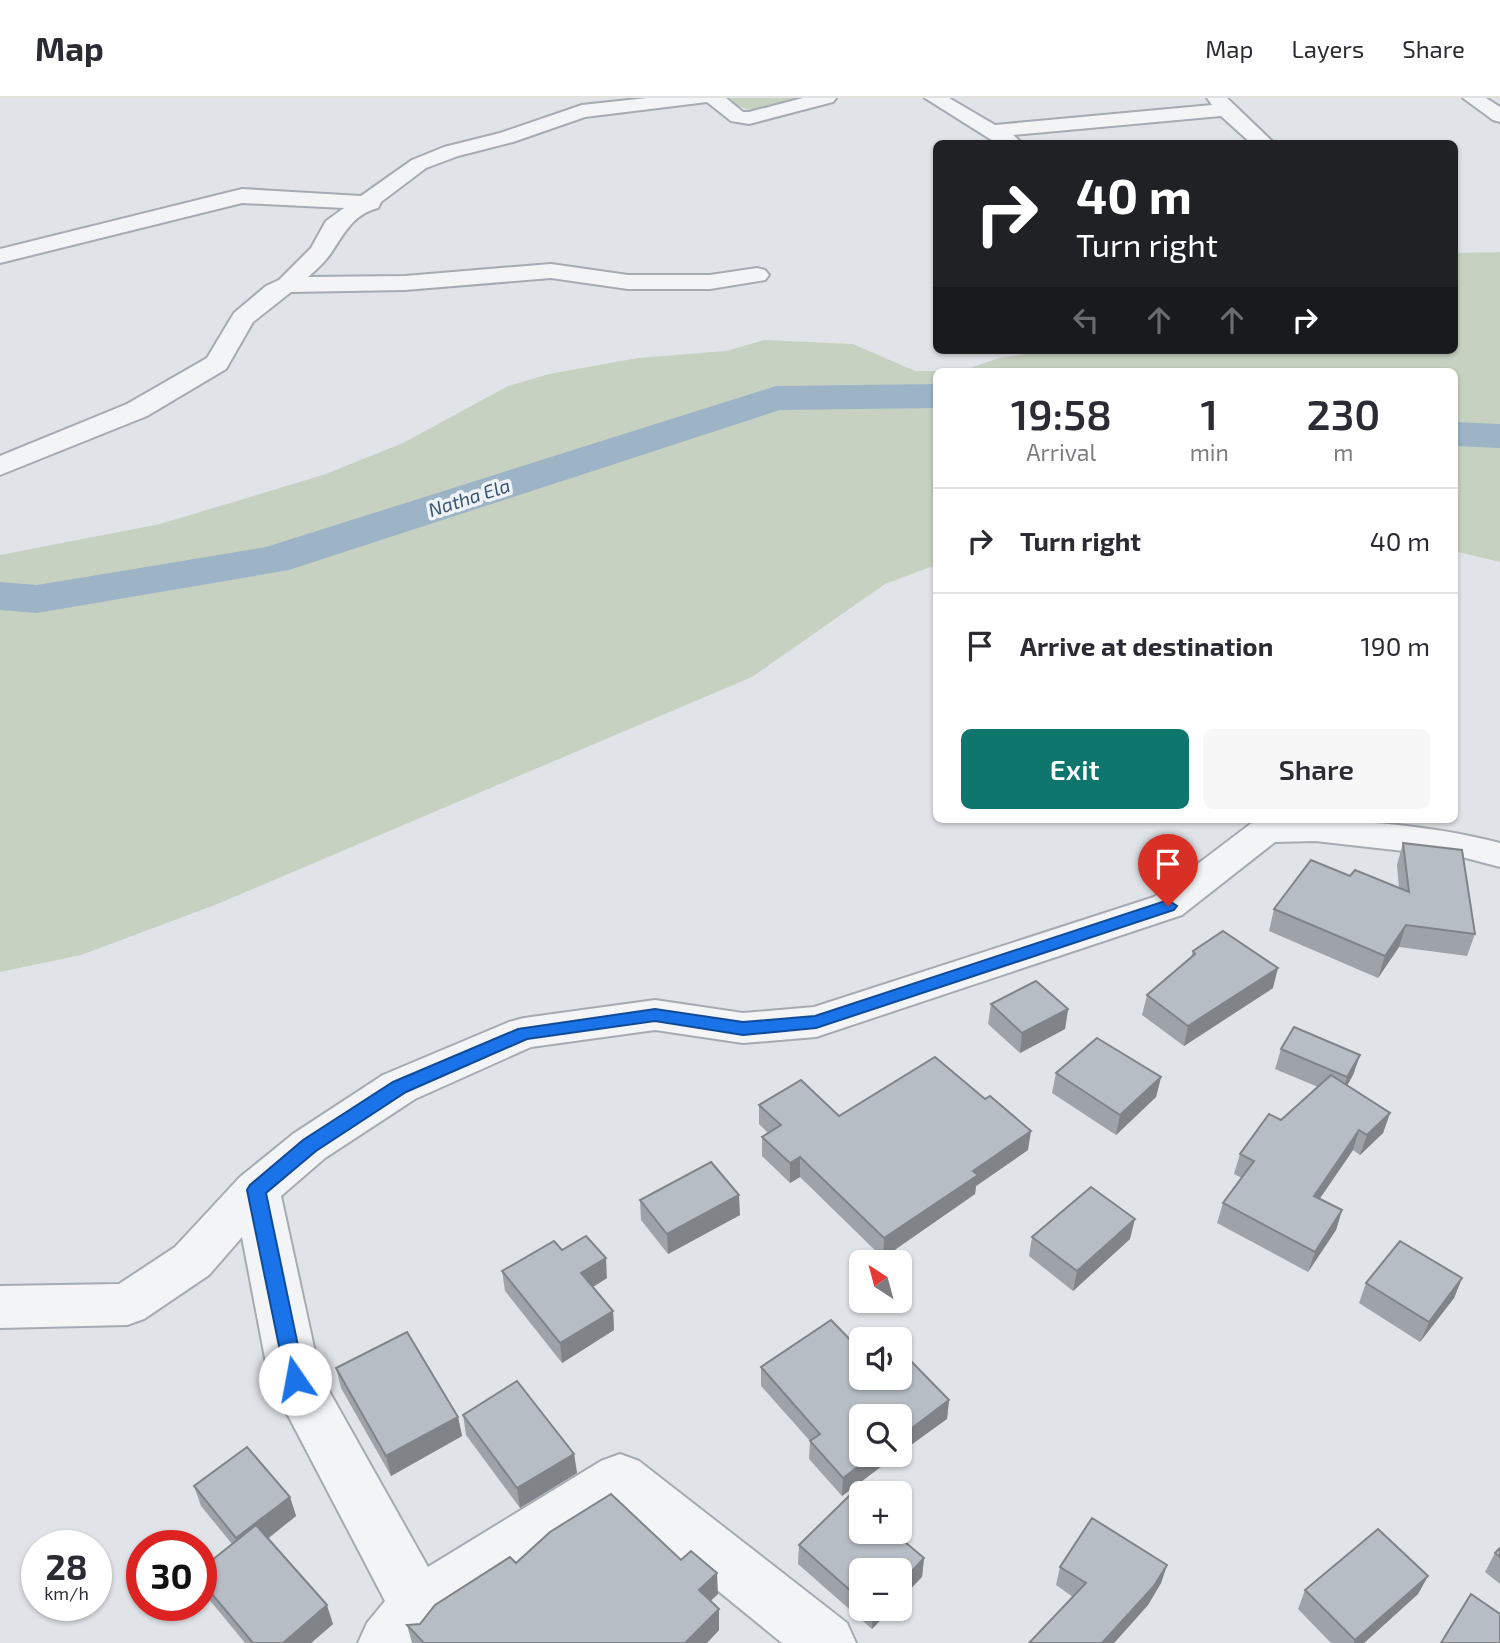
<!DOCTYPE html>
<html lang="en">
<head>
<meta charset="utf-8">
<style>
	body { margin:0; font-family:"Exo 2",sans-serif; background:#f7f7f7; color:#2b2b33; height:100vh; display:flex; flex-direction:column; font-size:26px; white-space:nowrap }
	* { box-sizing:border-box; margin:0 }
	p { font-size:23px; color:#7c7c81 }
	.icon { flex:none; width:38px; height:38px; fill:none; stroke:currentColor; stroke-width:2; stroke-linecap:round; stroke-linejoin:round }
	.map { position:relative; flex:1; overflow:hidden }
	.panel { position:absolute; left:933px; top:270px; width:525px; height:455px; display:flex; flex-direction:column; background:#fff; border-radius:10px; box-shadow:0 2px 5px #0004 }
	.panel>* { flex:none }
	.guide { position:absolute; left:933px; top:42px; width:525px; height:214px; border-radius:10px; box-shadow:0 2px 5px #0004; background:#202124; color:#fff; overflow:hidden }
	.needle { width:46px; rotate:324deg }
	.tools { position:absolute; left:849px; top:1152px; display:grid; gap:14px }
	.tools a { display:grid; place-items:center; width:63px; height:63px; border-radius:10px; background:#fff; box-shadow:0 2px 5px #0004; font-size:35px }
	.speed { position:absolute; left:21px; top:1432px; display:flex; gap:14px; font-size:35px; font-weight:700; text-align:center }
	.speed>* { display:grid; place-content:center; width:91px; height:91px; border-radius:50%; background:#fff; box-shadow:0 2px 5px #0004; line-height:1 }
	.speed small { font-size:18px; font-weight:400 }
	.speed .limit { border:10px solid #d22; background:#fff; color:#111 }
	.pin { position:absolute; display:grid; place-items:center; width:60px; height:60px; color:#fff; margin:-72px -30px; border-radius:50% 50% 50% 0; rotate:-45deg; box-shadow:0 0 7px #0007 }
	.pin .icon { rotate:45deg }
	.me { position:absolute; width:77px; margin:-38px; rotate:348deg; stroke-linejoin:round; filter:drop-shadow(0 0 5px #0008) }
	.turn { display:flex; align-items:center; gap:24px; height:147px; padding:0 28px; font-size:32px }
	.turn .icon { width:91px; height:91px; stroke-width:2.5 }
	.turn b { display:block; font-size:49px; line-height:60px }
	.lanes { display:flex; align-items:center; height:66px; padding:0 28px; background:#0003; justify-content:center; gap:35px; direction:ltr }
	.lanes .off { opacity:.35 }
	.eta { display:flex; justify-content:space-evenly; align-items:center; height:119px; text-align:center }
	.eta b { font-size:42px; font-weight:600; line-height:49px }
	.button { display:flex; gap:14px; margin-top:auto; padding:14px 28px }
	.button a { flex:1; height:80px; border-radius:10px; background:#0f766e; color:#fff; font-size:28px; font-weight:600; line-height:80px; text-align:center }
	.button a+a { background:#f7f7f7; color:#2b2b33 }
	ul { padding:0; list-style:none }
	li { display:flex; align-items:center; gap:21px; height:105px; padding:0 28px; border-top:2px solid #e1e1e2 }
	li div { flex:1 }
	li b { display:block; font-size:26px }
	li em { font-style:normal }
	header { display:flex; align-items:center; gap:42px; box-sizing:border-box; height:98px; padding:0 35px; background:#fff; border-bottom:2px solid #e1e1e2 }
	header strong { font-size:33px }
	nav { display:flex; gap:38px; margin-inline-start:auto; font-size:24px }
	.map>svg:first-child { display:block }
	.green { fill:#c7d1c1 }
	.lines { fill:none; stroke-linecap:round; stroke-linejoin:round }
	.river { fill:#9db4c6; fill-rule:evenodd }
	.minor-casing { stroke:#a5abb2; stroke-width:4 }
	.minor { fill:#f2f4f6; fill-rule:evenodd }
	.wall { fill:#9da3a9 }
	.shaded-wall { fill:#808489 }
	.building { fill:#b7bdc4; stroke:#808489; stroke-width:2 }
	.route { fill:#1a73e8; stroke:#114b97; stroke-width:2 }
	.labels { text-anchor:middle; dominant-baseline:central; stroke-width:7; stroke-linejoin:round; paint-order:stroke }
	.far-water-label { font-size:19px; font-style:italic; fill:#365470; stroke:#eff2f6 }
</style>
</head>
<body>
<header>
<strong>Map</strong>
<nav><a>Map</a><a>Layers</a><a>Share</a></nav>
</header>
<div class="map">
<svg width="1500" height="1545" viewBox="0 0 1500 1545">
	<rect width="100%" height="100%" fill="#e0e4e8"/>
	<g class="green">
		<path d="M730,0H803C779,7 748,23 730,0Z"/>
		<polygon points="1500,154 1500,464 1454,453 1454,273 962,273 999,260 1053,252 1454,252 1454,155"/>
		<polygon points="764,242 853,246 915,273 936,273 936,467 885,486 752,579 215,807 81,857 0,874 0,457 160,426 323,377 403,345 508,288 549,276 638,260 726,253"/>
	</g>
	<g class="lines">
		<g class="river">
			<polygon points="936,286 936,310 780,312 289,472 37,515 0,512 0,484 37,487 266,449 776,288"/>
			<polygon points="1454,324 1500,326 1500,350 1454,348"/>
		</g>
		<defs>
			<g id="minor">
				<path d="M647,0H726L743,14H749L803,0H836L833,4L749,26L731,23L707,4L585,19L513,44L458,58L426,70L381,104L378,110C353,116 344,136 331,155C325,164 316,172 308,179L405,178L551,166L628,177H710L757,170L765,172L769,177L765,182L710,191H628L551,180L405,192L291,194L253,224L226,271L147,318L0,377V358L127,306L207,260L234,215L266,188L279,182L311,150L326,123L344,110L242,105L0,165V151L242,91L361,98L412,62L444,49L500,35L582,7Z"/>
				<polygon points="925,0 949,0 995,27 1212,7 1207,0 1227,0 1275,46 1252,46 1221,18 1013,37 1023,46 998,46"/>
				<polygon points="1463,0 1486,0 1500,9 1500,24 1493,22"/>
				<path d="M1262,721C1341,721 1423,725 1500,745V769L1466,760L1315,743L1275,744L1182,817L816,939L743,945L655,932L531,949L415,1001L325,1060L281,1098L320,1277L428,1469L601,1363L620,1356L639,1363L847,1525L856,1545H782L618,1411L438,1526L423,1545H358L367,1525L385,1503L269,1281L242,1139L209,1177L144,1221L127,1227L0,1230V1188L119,1186L175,1149L240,1079L293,1036L383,977L509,924L524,920L655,902L743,915L814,909L1154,799L1253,724Z"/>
			</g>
		</defs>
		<use href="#minor" class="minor-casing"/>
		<use href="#minor" class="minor"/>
	</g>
	<g class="wall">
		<polygon points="1403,745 1475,836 1467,858 1399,849 1378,880 1269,833 1274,811 1350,778 1399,790 1397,767"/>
		<polygon points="1193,853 1273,890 1184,948 1142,917 1147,897 1191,859"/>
		<polygon points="991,906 1068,911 1065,931 1020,955 988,926"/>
		<polygon points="1281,951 1360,957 1353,977 1347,987 1390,1015 1383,1035 1360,1057 1353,1052 1319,1101 1342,1112 1336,1132 1308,1174 1217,1125 1223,1105 1242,1080 1234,1076 1240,1056 1281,1022 1318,989 1275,971"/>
		<polygon points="1056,975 1161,979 1156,999 1116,1037 1052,995"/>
		<polygon points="759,1007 839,1018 1028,1052 976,1088 975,1096 883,1160 800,1079 790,1085 762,1058 762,1039 768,1035 759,1026"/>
		<polygon points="640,1102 740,1117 668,1156 641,1122"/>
		<polygon points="1032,1139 1130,1141 1073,1193 1029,1158"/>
		<polygon points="562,1152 607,1180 593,1189 613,1213 614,1232 562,1265 505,1193 502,1173"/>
		<polygon points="1462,1180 1454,1200 1420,1244 1359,1205 1366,1185"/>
		<polygon points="761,1269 861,1279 949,1302 947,1321 861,1356 898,1356 842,1398 809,1361 810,1343 761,1288"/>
		<polygon points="336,1270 458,1319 462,1338 391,1378 341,1290"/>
		<polygon points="463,1317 574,1356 577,1375 520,1410 466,1337"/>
		<polygon points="194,1388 290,1399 296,1418 268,1441 333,1526 311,1545 245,1545 203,1494 201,1491 201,1471 232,1446 201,1408"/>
		<polygon points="799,1447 924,1460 922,1479 861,1472 861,1510 892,1510 872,1531 798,1466"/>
		<polygon points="1500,1450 1500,1486 1485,1474 1495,1455"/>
		<polygon points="516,1465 718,1496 710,1503 719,1532 707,1545 412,1545 407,1527 420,1526"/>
		<polygon points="1167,1467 1161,1485 1148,1507 1114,1545 1029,1545 1073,1499 1056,1487 1060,1469"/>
		<polygon points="1428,1478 1418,1496 1364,1545 1331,1545 1298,1511 1305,1492"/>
	</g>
	<g class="shaded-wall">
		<polygon points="1406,827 1399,849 1378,880 1385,858"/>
		<polygon points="1278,870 1273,890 1184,948 1188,928"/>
		<polygon points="1068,911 1065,931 1020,955 1022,935"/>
		<polygon points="1360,957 1353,977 1341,999 1347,979"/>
		<polygon points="1161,979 1156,999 1116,1037 1120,1017"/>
		<polygon points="1390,1015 1383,1035 1360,1057 1367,1037"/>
		<polygon points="1359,1032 1353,1052 1308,1118 1314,1098"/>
		<polygon points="1031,1033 1028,1052 976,1088 975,1096 883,1160 884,1140 973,1073"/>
		<polygon points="800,1059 800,1079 790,1085 790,1065"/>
		<polygon points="739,1097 740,1117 668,1156 667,1136"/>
		<polygon points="1342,1112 1336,1132 1308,1174 1315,1154"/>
		<polygon points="1135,1121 1130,1141 1073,1193 1077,1173"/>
		<polygon points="606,1160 607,1180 583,1195 581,1175"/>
		<polygon points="1462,1180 1454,1200 1420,1244 1429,1224"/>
		<polygon points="613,1213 614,1232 562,1265 560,1245"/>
		<polygon points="949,1302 947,1321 900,1355 900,1339"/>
		<polygon points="458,1319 462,1338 391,1378 386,1358"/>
		<polygon points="574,1356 577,1375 520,1410 517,1390"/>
		<polygon points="875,1356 898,1356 842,1398 843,1380"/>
		<polygon points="290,1399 296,1418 243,1459 236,1440"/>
		<polygon points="924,1460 922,1479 900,1502 900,1486"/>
		<polygon points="1167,1467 1161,1485 1148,1507 1114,1545 1102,1545"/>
		<polygon points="717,1475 718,1496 700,1513 699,1492"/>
		<polygon points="1428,1478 1418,1496 1364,1545 1354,1545 1355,1542"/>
		<polygon points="327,1507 333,1526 311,1545 283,1545"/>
		<polygon points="876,1510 892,1510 872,1531 873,1513"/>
		<polygon points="719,1511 719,1532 707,1545 685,1545"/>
	</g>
	<g class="building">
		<polygon points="1403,745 1462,752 1475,836 1406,827 1385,858 1274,811 1311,762 1350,778 1355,772 1409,794"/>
		<polygon points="1223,833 1278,870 1188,928 1147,897 1195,856 1193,853"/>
		<polygon points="1036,883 1068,911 1022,935 991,906"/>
		<polygon points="1294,929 1360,957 1347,979 1281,951"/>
		<polygon points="1097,940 1161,979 1120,1017 1056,975"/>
		<polygon points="935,959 985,1001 990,998 1031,1033 973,1073 978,1077 884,1140 800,1059 790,1065 762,1039 781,1027 759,1007 801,982 839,1018"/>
		<polygon points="1331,977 1390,1015 1367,1037 1359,1032 1314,1098 1342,1112 1315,1154 1223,1105 1254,1063 1240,1056 1269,1016 1281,1022"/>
		<polygon points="711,1064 739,1097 667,1136 640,1102"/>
		<polygon points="1091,1089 1135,1121 1077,1173 1032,1139"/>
		<polygon points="586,1138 606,1160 581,1175 613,1213 560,1245 502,1173 554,1143 562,1152"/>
		<polygon points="1400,1143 1462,1180 1429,1224 1366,1185"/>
		<polygon points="831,1222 861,1253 861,1279 900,1279 900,1255 901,1253 949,1302 900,1339 900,1318 861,1318 861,1356 875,1356 843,1380 810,1343 820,1336 761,1269"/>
		<polygon points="407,1234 458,1319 386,1358 336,1270"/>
		<polygon points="517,1283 574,1356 517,1390 463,1317"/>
		<polygon points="247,1349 290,1399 236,1440 194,1388"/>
		<polygon points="611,1396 681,1462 691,1453 717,1475 699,1492 719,1511 685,1545 424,1545 407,1527 420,1526 435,1507 510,1459 516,1465 550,1434"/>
		<polygon points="850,1397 861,1406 861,1433 892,1433 924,1460 900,1486 900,1472 861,1472 861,1502 799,1447"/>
		<polygon points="1092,1420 1167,1467 1154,1488 1102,1545 1029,1545 1086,1485 1060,1469"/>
		<polygon points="256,1427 327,1507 283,1545 253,1545 201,1483 201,1471"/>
		<polygon points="1378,1431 1428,1478 1355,1542 1305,1492"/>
		<polygon points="1500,1450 1500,1459 1495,1455"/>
		<polygon points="1471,1496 1500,1516 1500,1545 1441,1545"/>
	</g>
	<polygon class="route" points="1168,802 1177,808 1174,812 816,930 743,937 655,923 527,941 406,994 316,1053 266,1095 305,1281 302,1287 295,1290 287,1287 247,1092 250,1087 303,1042 393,984 518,931 655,911 743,924 815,918"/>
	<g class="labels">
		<g class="far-water-label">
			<text transform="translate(469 399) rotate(-18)">Natha Ela</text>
		</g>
	</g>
</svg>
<div class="tools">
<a><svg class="needle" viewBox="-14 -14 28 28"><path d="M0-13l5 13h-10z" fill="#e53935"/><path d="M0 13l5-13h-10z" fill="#7c7c81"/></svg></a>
<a><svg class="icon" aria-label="sound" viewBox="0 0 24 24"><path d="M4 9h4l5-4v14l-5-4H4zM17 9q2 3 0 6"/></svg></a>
<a><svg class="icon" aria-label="search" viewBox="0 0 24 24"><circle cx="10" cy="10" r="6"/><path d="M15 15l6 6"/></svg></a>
<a>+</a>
<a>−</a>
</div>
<div class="speed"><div>28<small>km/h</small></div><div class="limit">30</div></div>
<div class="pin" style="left:1168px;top:808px;background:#d93025"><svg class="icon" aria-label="arrive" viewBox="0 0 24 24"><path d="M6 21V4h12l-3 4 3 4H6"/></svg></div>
<svg class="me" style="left:295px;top:1281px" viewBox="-20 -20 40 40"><circle r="19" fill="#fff"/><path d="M0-13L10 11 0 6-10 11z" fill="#1a73e8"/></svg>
<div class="guide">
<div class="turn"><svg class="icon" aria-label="right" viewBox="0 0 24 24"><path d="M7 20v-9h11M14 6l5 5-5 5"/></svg><div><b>40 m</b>Turn right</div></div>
<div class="lanes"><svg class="icon off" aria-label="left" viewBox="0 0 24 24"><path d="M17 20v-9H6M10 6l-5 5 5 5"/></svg><svg class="icon off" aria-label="ahead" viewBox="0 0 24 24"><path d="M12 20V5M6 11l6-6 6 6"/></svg><svg class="icon off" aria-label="ahead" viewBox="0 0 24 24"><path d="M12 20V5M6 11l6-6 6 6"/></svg><svg class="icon" aria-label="right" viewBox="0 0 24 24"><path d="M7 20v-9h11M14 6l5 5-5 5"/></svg></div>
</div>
<section class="panel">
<div class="eta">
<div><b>19:58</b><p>Arrival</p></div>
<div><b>1</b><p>min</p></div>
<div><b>230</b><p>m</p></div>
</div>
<ul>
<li><svg class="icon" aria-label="right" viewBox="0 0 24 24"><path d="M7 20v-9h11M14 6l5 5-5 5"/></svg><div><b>Turn right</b></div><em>40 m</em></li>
<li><svg class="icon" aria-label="arrive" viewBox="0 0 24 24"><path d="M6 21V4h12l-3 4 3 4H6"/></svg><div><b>Arrive at destination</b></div><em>190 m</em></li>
</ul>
<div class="button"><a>Exit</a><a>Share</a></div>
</section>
</div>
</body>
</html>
